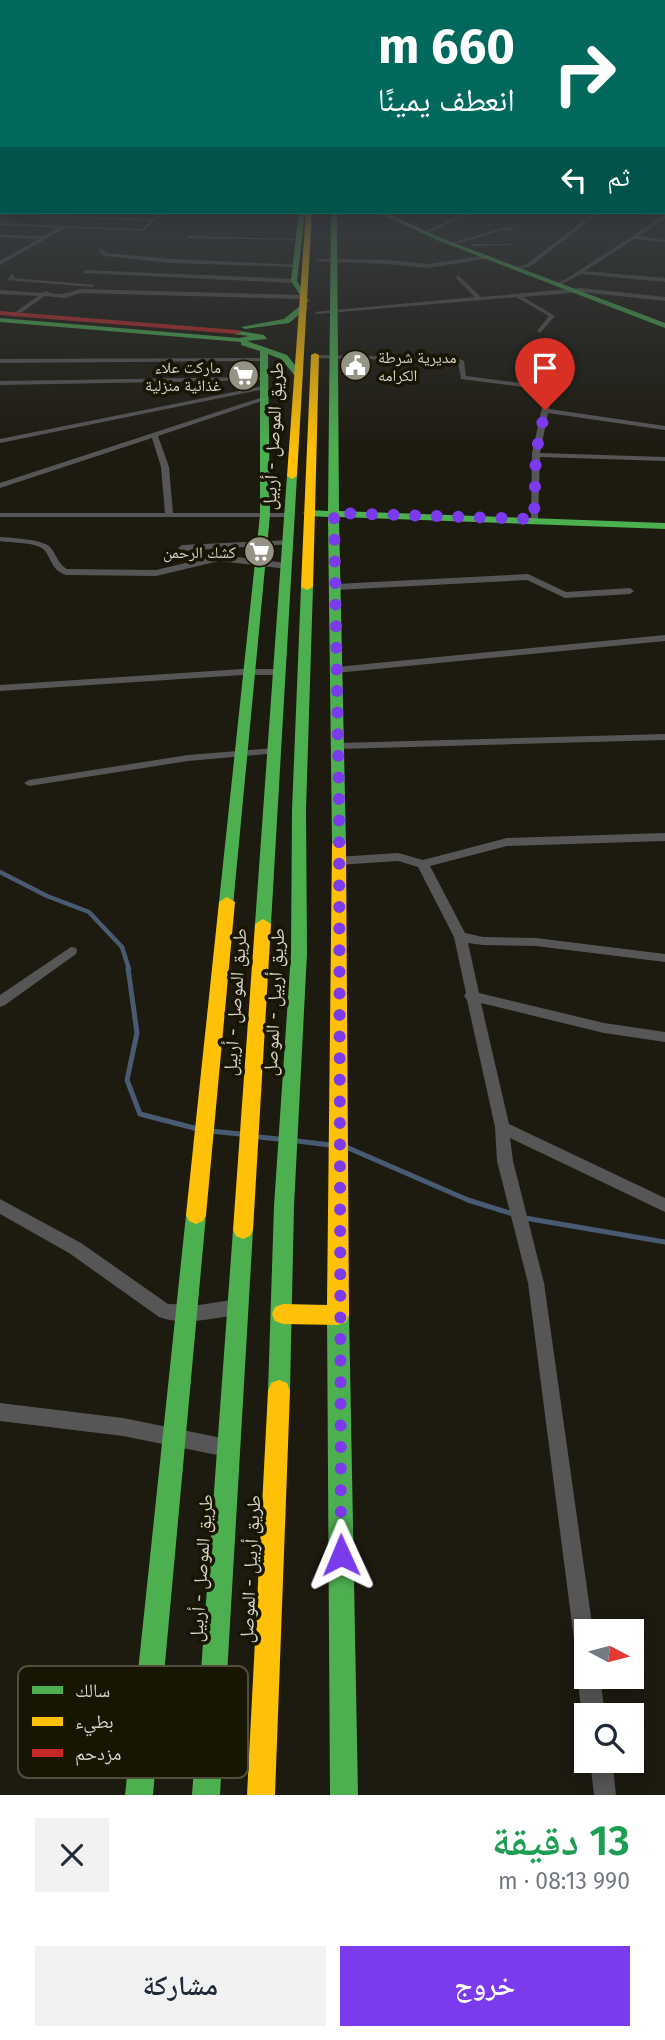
<!DOCTYPE html>
<html lang="ar">
<head>
<meta charset="utf-8">
<style>
	body { margin:0; font-family:"Fira Sans","Noto Naskh Arabic",sans-serif; background:#f2f2f3; color:#1f2937; direction:rtl; height:100vh; display:flex; flex-direction:column; font-size:26px; white-space:nowrap }
	* { box-sizing:border-box; margin:0 }
	p { font-size:23px; color:#747a83 }
	.icon { flex:none; width:38px; height:38px; fill:none; stroke:currentColor; stroke-width:2; stroke-linecap:round; stroke-linejoin:round }
	.map { position:relative; height:1795px; overflow:hidden; direction:ltr }
	.panel { display:flex; flex-direction:column; background:#fff; flex:1 }
	.panel>* { flex:none }
	.top-card { position:absolute; left:0px; top:0px; width:665px; height:214px; box-shadow:0 4px 18px #0003; direction:rtl; background:#00695c; color:#fff; overflow:hidden }
	.needle { width:46px; rotate:97deg }
	.fabs { position:absolute; left:574px; top:1619px; display:grid; gap:14px }
	.fabs a { display:grid; place-items:center; width:70px; height:70px; border-radius:0px; background:#fff; box-shadow:0 4px 18px #0003; font-size:35px }
	.pin { position:absolute; display:grid; place-items:center; width:60px; height:60px; color:#fff; margin:-72px -30px; border-radius:50% 50% 50% 0; rotate:-45deg; box-shadow:0 0 7px #0007 }
	.pin .icon { rotate:45deg }
	.me { position:absolute; width:77px; margin:-38px; rotate:359deg; stroke-linejoin:round; filter:drop-shadow(0 0 5px #0008) }
	.turn { display:flex; align-items:center; gap:24px; height:147px; padding:0 35px; font-size:32px }
	.turn .icon { width:91px; height:91px; stroke-width:2.5 }
	.turn b { display:block; font-size:49px; line-height:60px }
	.then { display:flex; align-items:center; height:66px; padding:0 35px; background:#0003; gap:14px; font-size:26px }
	.round { display:grid; place-items:center; flex:none; width:74px; height:74px; border-radius:0px; background:#f2f2f3 }
	.summary { display:flex; align-items:center; justify-content:space-between; height:119px; padding:0 35px }
	h1 { font-size:42px; font-weight:600; line-height:52px; color:#1e9e55 }
	.button { display:flex; gap:14px; margin-top:auto; padding:14px 35px }
	.button a { flex:1; height:80px; border-radius:0px; background:#7c3aed; color:#fff; font-size:28px; font-weight:600; line-height:80px; text-align:center }
	.button a+a { background:#f2f2f3; color:#1f2937 }
	.map>svg:first-child { display:block }
	.lines { fill:none; stroke-linecap:round; stroke-linejoin:round }
	.stream-far1 { stroke:#495a73; stroke-width:4.5 }
	.stream { stroke:#495a73; stroke-width:5 }
	.street { fill:#575657; fill-rule:evenodd }
	.fast { fill:#4caf50; fill-rule:evenodd }
	.slow { fill:#ffc107; fill-rule:evenodd }
	.jam { fill:#c62828; fill-rule:evenodd }
	.route { stroke:#7c3aed; stroke-width:12; stroke-dasharray:0 21.6 }
	.labels { text-anchor:middle; dominant-baseline:central; stroke-width:7; stroke-linejoin:round; paint-order:stroke }
	.far-poi-label { font-size:16px; fill:#d5d3c6; stroke:#191503; text-anchor:end }
	.street-label { font-size:19px; fill:#d5d3c6; stroke:#191503 }
	.key { fill:#191503; stroke:#514e3e; stroke-width:2 }
	.key-label { font-size:19px; fill:#d5d3c6 }
</style>
</head>
<body>
<div class="map">
<svg width="665" height="1795" viewBox="0 0 665 1795">
	<rect width="100%" height="100%" fill="#1d1a10"/>
	<g class="lines">
		<polyline class="stream-far1" points="0,872 47,896 89,912 122,947 129,969"/>
		<g class="stream">
			<polyline points="128,968 137,1033 127,1080 140,1114 198,1129"/>
			<polyline points="210,1131 240,1134"/>
			<polyline points="259,1137 278,1139"/>
			<polyline points="297,1141 330,1145"/>
			<polyline points="346,1147 468,1200 513,1214"/>
			<polyline points="525,1218 665,1242"/>
		</g>
		<g class="street">
			<polygon points="161,212 165,212 143,231 65,228 0,265 0,261 39,239 0,237 0,235 44,236 59,228 0,225 0,223 142,229 150,221 0,215 0,213 153,219"/>
			<polygon points="468,212 473,212 428,233 424,232"/>
			<polygon points="595,212 600,212 531,266 516,270 516,268 527,264"/>
			<polygon points="665,215 665,218 638,236 665,240 665,242 634,239 585,271 665,278 665,282 581,274 558,286 553,285 566,279"/>
			<polygon points="507,227 517,229 499,231 460,243 450,243"/>
			<polygon points="189,236 299,239 301,240 187,238"/>
			<polygon points="473,244 510,244 512,245 471,246"/>
			<polygon points="102,249 106,253 172,259 300,265 297,267 172,263 104,256 99,251"/>
			<polygon points="488,255 490,258 428,268 388,264 316,261 319,259 388,260 428,264"/>
			<polygon points="85,270 294,279 297,281 294,283 83,273"/>
			<polygon points="12,274 15,276 13,278 95,285 92,287 7,280"/>
			<polygon points="458,275 481,297 581,288 665,297 665,301 581,292 523,297 555,316 540,333 537,331 549,316 516,297 317,314 314,312 475,297 456,278"/>
			<path d="M80,289L302,295L305,297L302,299L80,293L65,298L45,296L15,317L13,314L38,296L0,294V290L42,293L46,291C56,297 68,293 80,289Z"/>
			<polygon points="314,355 457,358 464,361 466,376 552,387 549,409 665,426 665,430 548,413 540,453 665,457 665,461 540,457 538,519 531,521 532,453 546,390 461,379 458,362 454,361 312,358"/>
			<polygon points="264,358 266,361 0,363 0,359"/>
			<polygon points="263,377 266,379 265,380 0,385 0,381"/>
			<polygon points="263,386 266,388 265,389 0,443 0,439"/>
			<polygon points="263,397 265,398 265,400 158,436 169,467 173,513 290,513 294,515 293,517 0,517 0,513 165,513 161,467 152,438 0,488 0,483"/>
			<path d="M0,537C12,538 42,539 50,547C57,555 58,564 67,569L156,570L219,555L287,563L291,566L287,569L219,561L156,576L66,575C48,569 52,553 40,547C29,542 12,543 0,541Z"/>
			<polygon points="289,540 292,540 292,544 182,551 178,548 182,545"/>
			<polygon points="528,574 566,592 630,588 634,591 630,594 565,598 527,580 336,590 332,587 336,584"/>
			<polygon points="665,635 665,641 336,673 331,670 336,667"/>
			<polygon points="242,669 279,669 284,672 279,675 242,675 0,691 0,685"/>
			<polygon points="665,734 665,740 338,749 333,746 338,743"/>
			<polygon points="274,748 279,751 278,753 188,761 29,786 24,783 29,780 188,755"/>
			<polygon points="665,833 665,841 507,846 430,866 465,933 483,937 536,938 665,954 665,962 536,946 483,945 468,943 479,993 604,1023 665,1032 665,1042 604,1033 481,1003 509,1124 665,1198 665,1212 510,1138 513,1161 544,1283 593,1631 586,1631 586,1665 579,1662 576,1655 528,1283 497,1161 495,1127 467,1000 464,996 466,993 454,937 418,867 398,861 337,865 331,861 337,857 398,853 423,860 507,838"/>
			<polygon points="71,947 76,948 77,951 76,954 5,1005 0,1007 0,995"/>
			<path d="M0,1199L81,1243L168,1304L199,1305L238,1299L244,1302L246,1307L244,1312L238,1315C214,1318 183,1326 159,1317L69,1253L0,1214Z"/>
			<polygon points="0,1403 123,1418 227,1439 233,1442 236,1448 233,1454 227,1457 123,1436 0,1421"/>
			<path d="M586,1667V1676H600L605,1715H586V1722C580,1708 576,1683 582,1669Z"/>
			<polygon points="590,1760 612,1760 616,1795 594,1795"/>
		</g>
		<g class="fast">
			<polygon points="299,212 305,212 297,281 309,301 305,303 291,281"/>
			<polygon points="331,212 337,212 339,511 665,523 665,529 339,517 346,844 339,849 332,844 328,517 308,516 303,513 308,510 328,511"/>
			<polygon points="377,212 384,212 441,238 665,323 665,328 437,240"/>
			<polygon points="301,305 308,307 289,323 245,329 241,327 284,319"/>
			<polygon points="0,318 239,338 249,336 234,334 234,330 264,335 267,339 247,341 287,355 303,375 296,377 281,359 268,354 270,515 233,906 221,906 219,902 260,515 260,351 241,345 241,342 0,322"/>
			<polygon points="292,473 297,476 271,924 263,929 255,924 287,476"/>
			<polygon points="307,584 313,587 306,810 307,953 294,1206 290,1391 287,1399 279,1402 271,1399 268,1391 274,1206 291,953 292,810 301,587"/>
			<polygon points="196,1206 203,1209 206,1215 153,1795 125,1795 186,1215 189,1209"/>
			<polygon points="243,1221 250,1224 253,1230 220,1795 192,1795 233,1230 236,1224"/>
			<polygon points="338,1302 346,1305 349,1312 358,1795 330,1795 327,1312 330,1305"/>
		</g>
		<g class="slow">
			<polygon points="2,205 2,209 0,210 0,206"/>
			<polygon points="306,212 312,212 297,476 292,479 287,476"/>
			<polygon points="315,353 319,355 313,587 307,590 301,587 311,355"/>
			<polygon points="339,839 346,844 349,1315 346,1322 338,1325 283,1324 275,1321 272,1314 275,1307 283,1304 327,1305 332,844"/>
			<polygon points="227,897 235,902 206,1215 203,1221 196,1224 189,1221 186,1215 219,902"/>
			<polygon points="263,919 271,924 253,1230 250,1236 243,1239 236,1236 233,1230 255,924"/>
			<polygon points="279,1380 287,1383 290,1391 275,1795 247,1795 268,1391 271,1383"/>
		</g>
		<polygon class="jam" points="0,311 237,330 241,332 237,334 0,315"/>
	</g>
	<linearGradient id="sky" x2="0" y2="1"><stop stop-color="#100e09"/><stop offset="0.44" stop-color="#3a3e42"/><stop offset="1" stop-color="#3a3e42" stop-opacity="0"/></linearGradient>
	<rect width="665" height="451" fill="url(#sky)"/>
	<g class="lines">
		<polyline class="route" points="341,1555 339,799 334,513 534,519 536,453 545,410"/>
	</g>
	<defs>
		<symbol id="civic-disc" viewBox="-11 -11 22 22"><circle r="9.5" fill="#959286" stroke="#191503"/><path d="M-.6-6.5H3V-4.5H.6V-3L4-1V1h2V6H-6V1h2V-1L-.6-3ZM-1.2 2.5V6h2.4V2.5Z" fill="#fff"/></symbol>
		<symbol id="supermarket-disc" viewBox="-11 -11 22 22"><circle r="9.5" fill="#959286" stroke="#191503"/><path d="M-6-5.5h2.5l.6 2H6L4.5 2H-2.5L-4.4-4H-6ZM-1.5 3.2a1.3 1.3 0 1 0 .1 0ZM3 3.2a1.3 1.3 0 1 0 .1 0Z" fill="#fff"/></symbol>
	</defs>
	<g fill-rule="evenodd">
		<use href="#civic-disc" x="338" y="348" width="35" height="35"/>
		<use href="#supermarket-disc" x="226" y="358" width="35" height="35"/>
		<use href="#supermarket-disc" x="242" y="534" width="35" height="35"/>
	</g>
	<g class="labels">
		<g class="far-poi-label">
			<text x="378" y="357" text-anchor="start">مديرية شرطة<tspan x="378" dy="18">الكرامه</tspan></text>
			<text x="221" y="367">ماركت علاء<tspan x="221" dy="18">غذائية منزلية</tspan></text>
			<text x="236" y="552">كشك الرحمن</text>
		</g>
		<g class="street-label">
			<text transform="translate(273 436) rotate(-87)">طريق الموصل - أربيل</text>
			<text transform="translate(235 1002) rotate(-86)">طريق الموصل - أربيل</text>
			<text transform="translate(274 1002) rotate(-87)">طريق أربيل - الموصل</text>
			<text transform="translate(201 1568) rotate(-86)">طريق الموصل - أربيل</text>
			<text transform="translate(250 1569) rotate(-87)">طريق أربيل - الموصل</text>
		</g>
	</g>
	<rect x="18" y="1666" width="230" height="112" rx="10" class="key"/>
	<rect x="32" y="1686" width="31" height="8" fill="#4caf50"/>
	<rect x="32" y="1717" width="31" height="9" fill="#ffc107"/>
	<rect x="32" y="1749" width="31" height="8" fill="#c62828"/>
	<g class="key-label">
		<text x="75" y="1697">سالك</text>
		<text x="75" y="1728">بطيء</text>
		<text x="75" y="1760">مزدحم</text>
	</g>
</svg>
<div class="fabs">
<a><svg class="needle" viewBox="-14 -14 28 28"><path d="M0-13l5 13h-10z" fill="#e53935"/><path d="M0 13l5-13h-10z" fill="#747a83"/></svg></a>
<a><svg class="icon" aria-label="search" viewBox="0 0 24 24"><circle cx="10" cy="10" r="6"/><path d="M15 15l6 6"/></svg></a>
</div>
<div class="pin" style="left:545px;top:410px;background:#d93025"><svg class="icon" aria-label="arrive" viewBox="0 0 24 24"><path d="M6 21V4h12l-3 4 3 4H6"/></svg></div>
<svg class="me" style="left:341px;top:1555px" viewBox="-20 -20 40 40"><path d="M0-17L14 15 0 8-14 15z" fill="#7c3aed" stroke="#fff" stroke-width="4"/></svg>
<div class="top-card">
<div class="turn"><svg class="icon" aria-label="right" viewBox="0 0 24 24"><path d="M7 20v-9h11M14 6l5 5-5 5"/></svg><div><b>660 m</b>انعطف يمينًا</div></div>
<div class="then">ثم<svg class="icon" aria-label="left" viewBox="0 0 24 24"><path d="M17 20v-9H6M10 6l-5 5 5 5"/></svg></div>
</div>
</div>
<section class="panel">
<div class="summary"><div><h1>13 دقيقة</h1><p>990 m · 08:13</p></div><a class="round"><svg class="icon" aria-label="close" viewBox="0 0 24 24"><path d="M6 6l12 12M18 6L6 18"/></svg></a></div>
<div class="button"><a>خروج</a><a>مشاركة</a></div>
</section>
</body>
</html>
